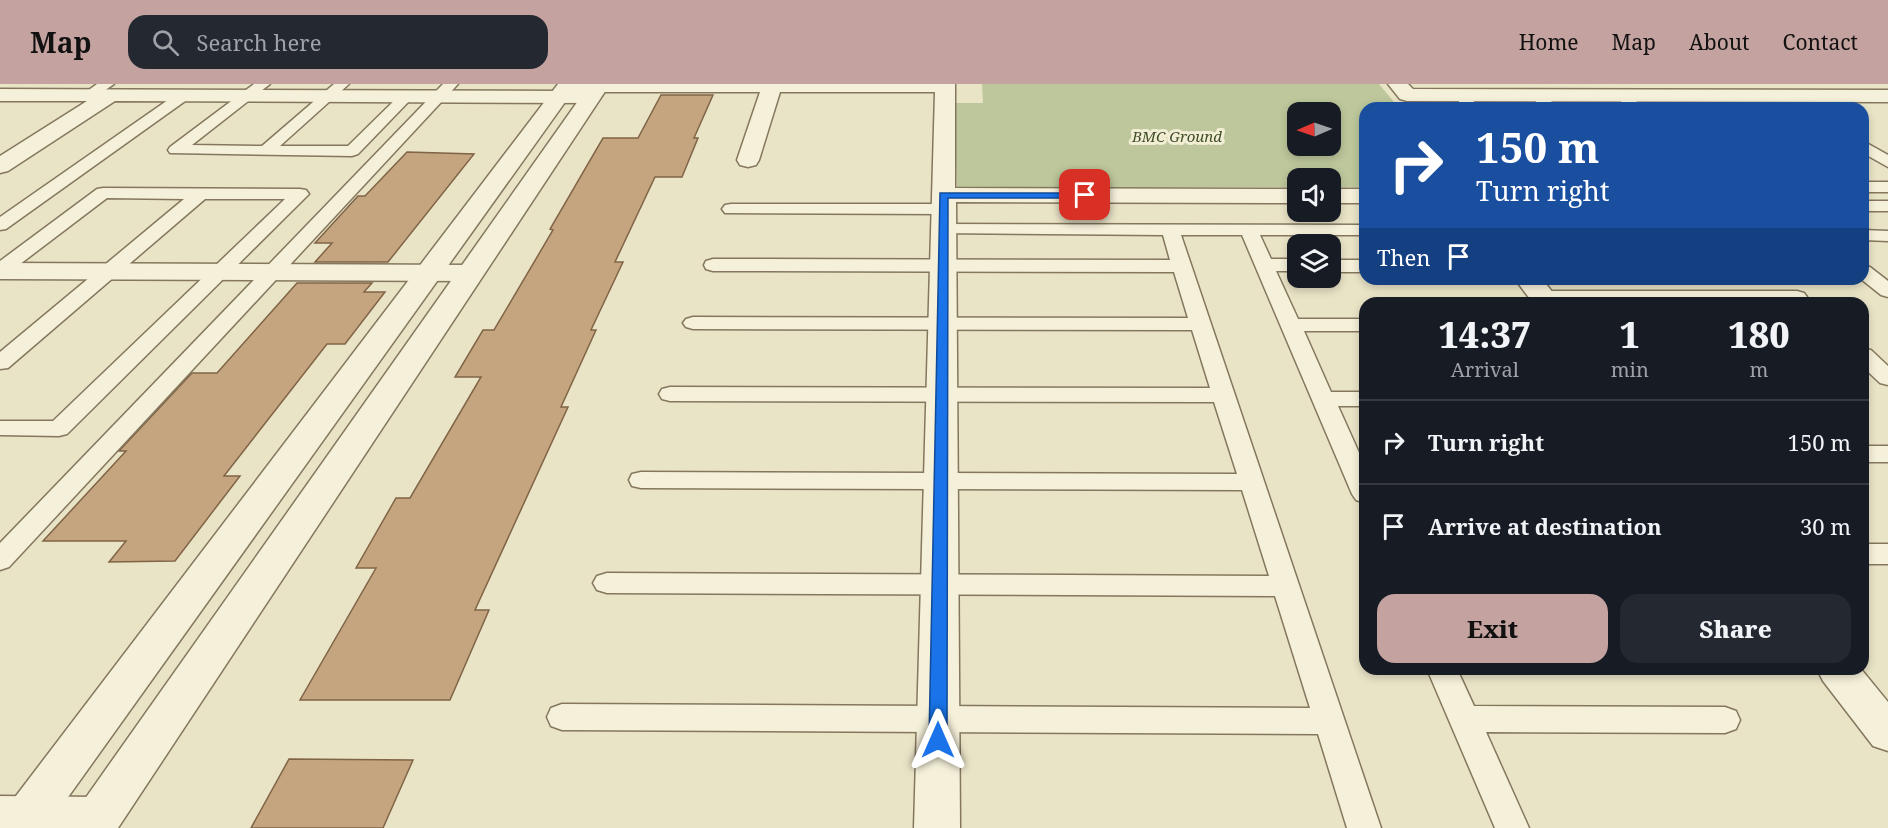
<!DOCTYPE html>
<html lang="en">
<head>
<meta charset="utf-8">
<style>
	body { margin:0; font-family:"Noto Serif",serif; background:#242831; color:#f1f3f6; height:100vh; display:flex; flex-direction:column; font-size:22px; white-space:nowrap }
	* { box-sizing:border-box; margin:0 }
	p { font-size:20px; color:#9ea1a6 }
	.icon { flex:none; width:33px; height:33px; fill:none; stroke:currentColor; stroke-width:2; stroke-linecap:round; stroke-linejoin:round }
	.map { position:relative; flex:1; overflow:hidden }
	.sheet { position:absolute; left:1359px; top:213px; width:510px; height:378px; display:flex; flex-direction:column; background:#171b24; border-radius:18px; box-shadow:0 3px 9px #0003 }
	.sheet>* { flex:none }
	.guide { position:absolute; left:1359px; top:18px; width:510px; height:183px; border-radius:18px; box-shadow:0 3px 9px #0003; background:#1a4fa0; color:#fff; overflow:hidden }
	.needle { width:39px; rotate:268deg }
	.buttons { position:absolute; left:1287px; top:18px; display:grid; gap:12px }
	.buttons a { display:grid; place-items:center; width:54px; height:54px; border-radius:12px; background:#171b24; box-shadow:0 3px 9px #0003; font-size:30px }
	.pin { position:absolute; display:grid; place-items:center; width:51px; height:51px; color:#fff; margin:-26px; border-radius:12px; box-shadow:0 3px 9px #0006 }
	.me { position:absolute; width:66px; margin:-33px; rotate:0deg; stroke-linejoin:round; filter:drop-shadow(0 0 4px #0008) }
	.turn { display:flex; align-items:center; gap:21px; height:126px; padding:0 18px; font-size:27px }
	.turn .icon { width:78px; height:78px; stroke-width:2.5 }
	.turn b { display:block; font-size:42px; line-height:51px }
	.then { display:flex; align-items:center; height:57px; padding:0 18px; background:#0003; gap:12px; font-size:22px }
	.eta { display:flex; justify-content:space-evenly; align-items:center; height:102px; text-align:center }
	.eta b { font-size:36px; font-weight:800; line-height:42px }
	.action { display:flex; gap:12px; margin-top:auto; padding:12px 18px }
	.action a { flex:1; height:69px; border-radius:18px; background:#c4a29f; color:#111; font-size:24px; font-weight:800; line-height:69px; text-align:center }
	.action a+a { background:#242831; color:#f1f3f6 }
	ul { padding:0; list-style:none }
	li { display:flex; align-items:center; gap:18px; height:84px; padding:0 18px; border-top:2px solid #363941 }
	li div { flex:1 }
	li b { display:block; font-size:22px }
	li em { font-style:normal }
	header { display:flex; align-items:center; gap:36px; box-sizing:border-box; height:84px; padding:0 30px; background:#c4a29f; color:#111 }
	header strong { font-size:28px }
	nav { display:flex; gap:33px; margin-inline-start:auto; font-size:21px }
	.search { width:420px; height:54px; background:#242831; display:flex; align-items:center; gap:15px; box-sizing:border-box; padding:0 21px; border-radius:18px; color:#9ea1a6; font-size:22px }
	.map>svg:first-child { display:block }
	.green { fill:#bdc79b; fill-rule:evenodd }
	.building { fill:#c4a580; stroke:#806446; stroke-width:1.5 }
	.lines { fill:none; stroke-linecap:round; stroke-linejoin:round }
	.service-casing { stroke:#84775e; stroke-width:3 }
	.minor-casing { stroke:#84775e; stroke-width:3 }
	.tertiary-casing { stroke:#84775e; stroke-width:3 }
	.service { fill:#f5f0d9; fill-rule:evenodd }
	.minor { fill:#f5f0d9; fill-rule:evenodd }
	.tertiary { fill:#f5f0d9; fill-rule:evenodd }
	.route { fill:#1a73e8; stroke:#114b97; stroke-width:1.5 }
	.labels { text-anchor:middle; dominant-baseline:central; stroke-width:6; stroke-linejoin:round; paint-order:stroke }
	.far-park-label { font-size:15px; font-style:italic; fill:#415029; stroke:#f2edd5 }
</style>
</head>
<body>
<header>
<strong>Map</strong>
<div class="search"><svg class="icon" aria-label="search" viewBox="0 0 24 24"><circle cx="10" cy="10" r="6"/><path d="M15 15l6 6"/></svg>Search here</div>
<nav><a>Home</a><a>Map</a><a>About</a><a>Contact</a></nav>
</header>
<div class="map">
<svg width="1888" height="744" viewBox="0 0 1888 744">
	<rect width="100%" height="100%" fill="#eae4c7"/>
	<path class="green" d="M982,0H1379L1399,24H1365V103H1331L1330,94H1298L1297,103H957L954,19H983ZM1298,28H1330V62H1298Z"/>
	<g class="building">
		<polygon points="661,11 713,11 694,54 698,54 682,93 655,93 615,178 623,178 591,246 596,246 561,323 568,323 475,526 489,526 450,616 300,616 376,484 356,484 396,414 410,414 481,293 455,293 483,246 494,246 553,146 550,145 603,54 638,54"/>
		<polygon points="407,68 474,70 388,178 315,178 332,159 315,159 358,112 365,112"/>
		<polygon points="297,199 372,199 364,208 385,208 345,260 327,260 224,392 240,392 175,477 109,478 126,457 43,457 126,367 119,367 192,289 217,289"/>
		<polygon points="289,675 413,676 383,744 251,744"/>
	</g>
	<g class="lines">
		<defs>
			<g id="service">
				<polygon points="97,0 114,0 94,14 84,14 82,11"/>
				<polygon points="254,0 270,0 192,61 262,62 334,0 349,0 280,62 348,62 402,9 412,9 414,12 358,70 352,72 170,69 168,66 170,63"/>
				<polygon points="443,0 458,0 9,483 0,486 0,459"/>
				<polygon points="183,8 190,12 188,15 6,145 0,146 0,133 178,9"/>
				<polygon points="1461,8 1466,9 1480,24 1465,24 1454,12"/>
				<polygon points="1538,8 1543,9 1558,24 1542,24 1531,12"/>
				<polygon points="1622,8 1627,9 1644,24 1628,24 1615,12"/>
				<polygon points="1863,57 1888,71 1888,83 1863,69"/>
				<rect x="1863" y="98" width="25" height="10"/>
				<polygon points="103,104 300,105 306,106 309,110 67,350 59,352 0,351 0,337 53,337 285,115 205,115 8,284 0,285 0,268 184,115 107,114 7,190 0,192 0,177 97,105"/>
				<rect x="1863" y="117" width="25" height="10"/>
				<polygon points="731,120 944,120 950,121 953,125 950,129 944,130 725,129 722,125 725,121"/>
				<polygon points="943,140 1365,141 1365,151 1260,151 1271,175 1298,175 1298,187 1276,187 1298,235 1365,235 1365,247 1304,247 1331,308 1365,308 1365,322 1338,322 1365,382 1365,419 1356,416 1352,410 1242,151 1181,151 1381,744 1347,744 1318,650 562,646 551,642 547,633 551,624 562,620 1310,624 1275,512 607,509 597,506 593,499 597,492 607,489 1269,492 1242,406 641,404 632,402 629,396 632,390 641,388 1237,390 1214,318 670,317 662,315 659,310 662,305 670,303 1210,304 1192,246 693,245 686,243 683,239 686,235 693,233 1188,234 1174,188 713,187 706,185 704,181 706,177 713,175 1170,176 1163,151 937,149 934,145 937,141"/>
				<polygon points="1863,146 1888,147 1888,157 1863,156"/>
				<rect x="1330" y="176" width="35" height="12"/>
				<polygon points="1863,181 1870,183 1888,197 1888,213 1881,211 1861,195 1863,195"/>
				<polygon points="1542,207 1797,207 1804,209 1807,213 1804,217 1797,219 1535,217 1532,213 1535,209"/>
				<polygon points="1863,265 1871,266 1888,282 1888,301 1880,299 1863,283"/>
				<rect x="1863" y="362" width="25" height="16"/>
				<rect x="1863" y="460" width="25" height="20"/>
				<polygon points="1427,585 1457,585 1474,622 1725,623 1736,627 1740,636 1736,645 1725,649 1486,648 1529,744 1495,744"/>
			</g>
			<g id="minor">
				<polygon points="559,0 955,0 955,104 1298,105 1298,119 956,118 960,744 914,744 935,8 780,8 759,76 756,81 748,83 740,81 737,76 760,8 594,8 601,13 598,17 591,19 115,17 8,87 0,89 0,72 87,17 0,17 0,5 563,7 557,2"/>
				<polygon points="1388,0 1408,0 1413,5 1888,6 1888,18 1407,17 1400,15"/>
				<rect x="1330" y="105" width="35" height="14"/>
				<polygon points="0,179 471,181 480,183 484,189 480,195 471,197 0,195"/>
				<polygon points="1515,195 1542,195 1561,219 1533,219"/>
				<polygon points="1817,585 1861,585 1888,618 1888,667 1873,662 1823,597"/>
				<polygon points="0,712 98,713 114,719 121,734 117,744 0,744"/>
			</g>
			<g id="tertiary">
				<polygon points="558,0 578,0 46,744 0,744 3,729"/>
				<polygon points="590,0 610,0 118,744 68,744 75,729"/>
			</g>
		</defs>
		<use href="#service" class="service-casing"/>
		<use href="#minor" class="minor-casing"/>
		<use href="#tertiary" class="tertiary-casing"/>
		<use href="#service" class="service"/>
		<use href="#minor" class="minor"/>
		<use href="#tertiary" class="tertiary"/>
	</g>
	<polygon class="route" points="940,109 1085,109 1090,111 1085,114 948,114 947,656 944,662 938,664 932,662 929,656"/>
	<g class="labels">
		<g class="far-park-label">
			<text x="1177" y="52">BMC Ground</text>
		</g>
	</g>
</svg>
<div class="buttons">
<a><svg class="needle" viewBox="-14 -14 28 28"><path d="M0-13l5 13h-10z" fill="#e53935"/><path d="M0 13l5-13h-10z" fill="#9ea1a6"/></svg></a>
<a><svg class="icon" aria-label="sound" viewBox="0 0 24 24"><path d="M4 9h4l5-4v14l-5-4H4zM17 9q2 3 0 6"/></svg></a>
<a><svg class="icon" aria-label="layers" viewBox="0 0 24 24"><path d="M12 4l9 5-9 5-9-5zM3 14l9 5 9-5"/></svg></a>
</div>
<div class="pin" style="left:1085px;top:111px;background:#d93025"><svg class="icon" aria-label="arrive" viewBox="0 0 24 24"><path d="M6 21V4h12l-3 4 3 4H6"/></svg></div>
<svg class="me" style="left:938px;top:656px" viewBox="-20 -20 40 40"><path d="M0-17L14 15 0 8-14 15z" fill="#1a73e8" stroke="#fff" stroke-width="4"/></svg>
<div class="guide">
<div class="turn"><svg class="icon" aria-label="right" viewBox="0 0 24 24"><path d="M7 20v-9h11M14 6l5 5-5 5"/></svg><div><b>150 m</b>Turn right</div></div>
<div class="then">Then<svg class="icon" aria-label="arrive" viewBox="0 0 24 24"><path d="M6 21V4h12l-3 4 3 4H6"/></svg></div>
</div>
<section class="sheet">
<div class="eta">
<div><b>14:37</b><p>Arrival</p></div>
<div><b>1</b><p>min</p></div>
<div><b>180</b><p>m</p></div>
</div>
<ul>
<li><svg class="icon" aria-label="right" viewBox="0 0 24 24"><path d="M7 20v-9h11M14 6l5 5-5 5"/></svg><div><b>Turn right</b></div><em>150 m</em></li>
<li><svg class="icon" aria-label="arrive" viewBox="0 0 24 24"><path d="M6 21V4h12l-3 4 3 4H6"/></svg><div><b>Arrive at destination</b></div><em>30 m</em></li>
</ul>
<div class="action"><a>Exit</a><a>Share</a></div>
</section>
</div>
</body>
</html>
